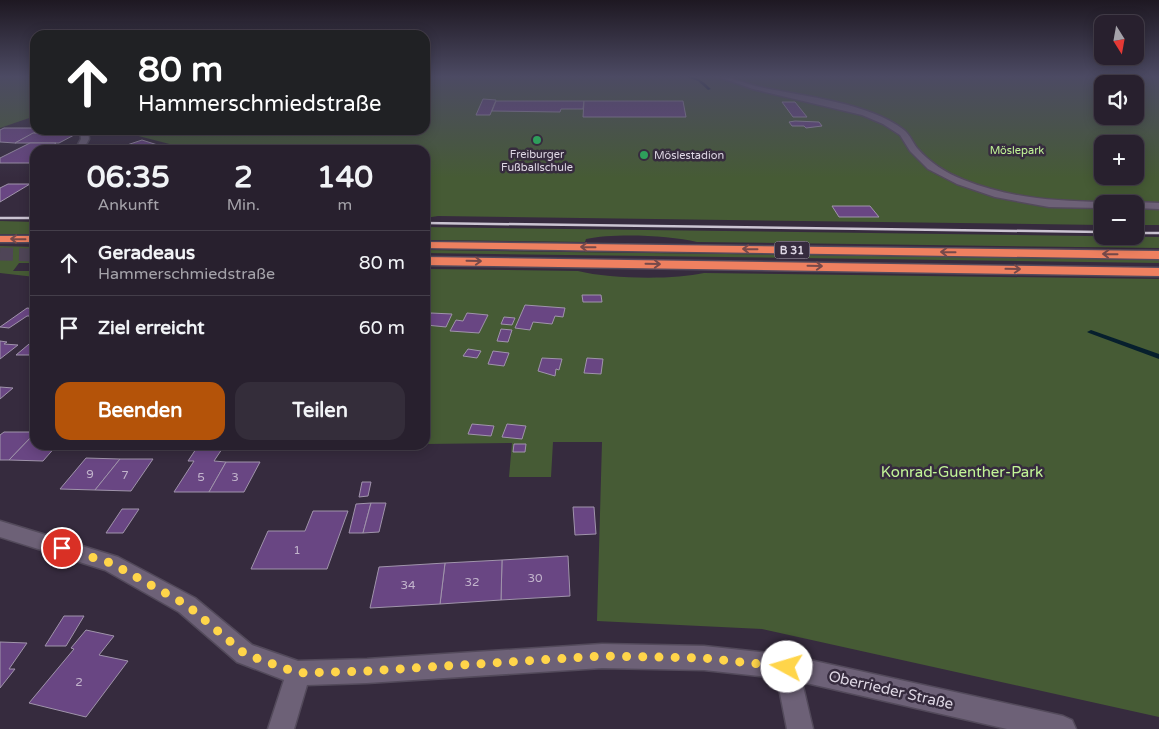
<!DOCTYPE html>
<html lang="de">
<head>
<meta charset="utf-8">
<style>
	body { margin:0; font-family:"Varela Round",sans-serif; background:#342d3a; color:#f1f3f6; height:100vh; display:flex; flex-direction:column; font-size:19px; white-space:nowrap }
	* { box-sizing:border-box; margin:0 }
	p { font-size:16px; color:#a5a3aa }
	.icon { flex:none; width:28px; height:28px; fill:none; stroke:currentColor; stroke-width:2; stroke-linecap:round; stroke-linejoin:round }
	.map { position:relative; flex:1; overflow:hidden }
	.sheet { position:absolute; left:30px; top:145px; width:400px; height:305px; display:flex; flex-direction:column; background:#28202e; border-radius:15px; box-shadow:0 2px 12px #0003,0 0 0 1px #443e4a }
	.sheet>* { flex:none }
	.guide { position:absolute; left:30px; top:30px; width:400px; height:105px; border-radius:15px; box-shadow:0 2px 12px #0003,0 0 0 1px #443e4a; background:#202124; color:#fff; overflow:hidden }
	.needle { width:32px; rotate:169deg }
	.controls { position:absolute; left:1094px; top:15px; display:grid; gap:10px }
	.controls a { display:grid; place-items:center; width:50px; height:50px; border-radius:10px; background:#28202e; box-shadow:0 2px 12px #0003,0 0 0 1px #443e4a; font-size:25px }
	.pin { position:absolute; display:grid; place-items:center; width:42px; height:42px; color:#fff; margin:-21px; border:2px solid #fff; border-radius:50%; box-shadow:0 1px 5px #0007 }
	.me { position:absolute; width:55px; margin:-28px; rotate:276deg; stroke-linejoin:round; filter:drop-shadow(0 0 4px #0008) }
	.turn { display:flex; align-items:center; gap:18px; height:105px; padding:0 25px; font-size:22px }
	.turn .icon { width:65px; height:65px; stroke-width:2.5 }
	.turn b { display:block; font-size:35px; line-height:42px }
	.eta { display:flex; justify-content:space-evenly; align-items:center; height:85px; text-align:center }
	.eta b { font-size:30px; font-weight:700; line-height:35px }
	.primary-button { display:flex; gap:10px; margin-top:auto; padding:10px 25px }
	.primary-button a { flex:1; height:58px; border-radius:15px; background:#b45309; color:#fff; font-size:20px; font-weight:700; line-height:58px; text-align:center }
	.primary-button a+a { background:#342d3a; color:#f1f3f6 }
	ul { padding:0; list-style:none }
	li { display:flex; align-items:center; gap:15px; height:65px; padding:0 25px; border-top:1px solid #443e4a }
	li div { flex:1 }
	li b { display:block; font-size:19px }
	li em { font-style:normal }
	.map>svg:first-child { display:block }
	.green { fill:#465b35; fill-rule:evenodd }
	.lines { fill:none; stroke-linecap:round; stroke-linejoin:round }
	.stream { fill:#071f2d; fill-rule:evenodd }
	.building { fill:#694683; stroke:#a094ab }
	.highway-tunnel { stroke:#4f4557; stroke-width:13; stroke-dasharray:13 6; stroke-linecap:butt }
	.street-casing { stroke:#534a5b; stroke-width:3 }
	.highway-casing { stroke:#534a5b; stroke-width:3 }
	.street { fill:#6d6177; fill-rule:evenodd }
	.highway { fill:#ee8060; fill-rule:evenodd }
	.rail { stroke:#cbc4d2; stroke-width:2.5 }
	.oneway { stroke:#76494a }
	.route { stroke:#ffd54a; stroke-width:9; stroke-dasharray:0 16.2 }
	.leisure-dot { fill:#2e9e5b; stroke:#362b3e; stroke-width:2 }
	.labels { text-anchor:middle; dominant-baseline:central; stroke-width:5; stroke-linejoin:round; paint-order:stroke }
	.far-park-label { font-size:11px; fill:#c2f597; stroke:#362b3e }
	.far-poi-label { font-size:11px; fill:#dfd8e5; stroke:#362b3e }
	.shield { fill:#362b3e; stroke:#aca4b3; stroke-width:1 }
	.shield-label { font-size:11px; font-weight:bold; fill:#dfd8e5 }
	.near-number-label { font-size:12px; fill:#c2b4cc }
	.near-park-label { font-size:15px; fill:#c2f597; stroke:#362b3e }
	.near-street-label { font-size:15px; fill:#dfd8e5; stroke:#362b3e }
</style>
</head>
<body>
<div class="map">
<svg width="1159" height="729" viewBox="0 0 1159 729">
	<rect width="100%" height="100%" fill="#362b3e"/>
	<g class="green">
		<polygon points="0,76 35,76 35,116 0,128"/>
		<path d="M425,76H1159V225H1135V204H1102V225L438,216L425,218V150H193L115,130H425ZM1102,84H1135V116H1102ZM1102,144H1135V176H1102Z"/>
		<polygon points="0,221 35,222 35,234 0,234"/>
		<path d="M425,227L1159,237V248L697,242C669,235 613,233 586,239L585,242L425,240Z"/>
		<polygon points="0,246 35,247 35,263 19,263 13,271 35,271 35,277 0,273"/>
		<polygon points="425,250 1159,260 1159,263 425,253"/>
		<path d="M425,269L578,271C610,279 673,280 704,273L1159,279V717L762,629L597,621L602,442H553L551,477H509L512,443L425,444Z"/>
	</g>
	<g class="lines">
		<g class="stream">
			<path d="M684,76C696,76 703,81 711,89L708,90L698,81Z"/>
			<polygon points="1091,330 1159,354 1159,359 1089,333 1087,332"/>
		</g>
	</g>
	<g class="building">
		<polygon points="483,99 496,100 490,115 476,115"/>
		<polygon points="496,101 584,101 583,109 561,109 560,112 492,111"/>
		<polygon points="584,101 683,101 686,117 583,117"/>
		<polygon points="782,102 795,102 807,117 793,117"/>
		<polygon points="795,121 819,122 822,126 806,128 804,126 792,126 789,122"/>
		<polygon points="4,128 35,128 35,130 40,130 15,143 0,142 0,130"/>
		<polygon points="33,133 76,134 59,143 15,143"/>
		<polygon points="142,140 170,149 129,150 121,147"/>
		<polygon points="30,143 56,143 49,148 35,150 35,163 0,163 0,158"/>
		<polygon points="8,184 30,184 0,202 0,188"/>
		<polygon points="832,206 870,206 879,217 839,217"/>
		<polygon points="582,295 601,295 602,302 583,302"/>
		<polygon points="525,305 565,308 563,317 555,316 552,324 533,322 530,330 515,328"/>
		<polygon points="27,308 35,309 35,316 27,316 9,328 0,327"/>
		<polygon points="431,313 452,314 446,327 426,325"/>
		<polygon points="467,313 488,315 479,333 450,331 456,320 463,321"/>
		<polygon points="504,317 515,318 512,325 501,324"/>
		<polygon points="501,329 512,330 508,342 497,341"/>
		<polygon points="35,339 35,355 16,355"/>
		<polygon points="0,341 7,342 4,344 18,345 0,359"/>
		<polygon points="468,349 481,351 477,358 463,356"/>
		<polygon points="493,351 509,353 504,366 488,364"/>
		<polygon points="542,358 562,359 559,370 556,369 555,376 538,371"/>
		<polygon points="587,358 603,359 601,374 584,373"/>
		<polygon points="0,387 13,388 0,399"/>
		<polygon points="472,424 494,426 491,436 468,434"/>
		<polygon points="507,424 526,426 522,439 502,437"/>
		<polygon points="4,432 35,432 35,433 9,460 0,460 0,435"/>
		<polygon points="35,433 35,445 57,445 43,461 9,460"/>
		<polygon points="514,444 526,444 525,452 513,452"/>
		<polygon points="198,446 224,446 214,461 226,462 209,492 174,492 194,461 188,461"/>
		<polygon points="86,458 120,459 95,490 60,489"/>
		<polygon points="120,459 153,459 131,491 95,490"/>
		<polygon points="226,462 260,462 244,492 209,492"/>
		<polygon points="362,482 371,482 368,496 359,497"/>
		<polygon points="371,503 363,533 349,533 356,504"/>
		<polygon points="371,503 386,503 379,532 363,533"/>
		<polygon points="573,507 594,507 596,534 575,535"/>
		<polygon points="122,509 139,509 123,533 106,533"/>
		<polygon points="313,511 348,511 327,569 251,569 268,531 305,531"/>
		<polygon points="568,556 570,596 501,600 502,560"/>
		<polygon points="502,560 501,600 440,604 445,563"/>
		<polygon points="445,563 440,604 370,608 379,567"/>
		<polygon points="64,616 84,616 66,646 45,646"/>
		<polygon points="86,630 114,636 99,655 128,661 86,717 29,703 74,649 71,648"/>
		<polygon points="0,642 27,643 9,669 15,669 0,688"/>
	</g>
	<g class="lines">
		<polyline class="highway-tunnel" points="0,254 35,255"/>
		<defs>
			<g id="street">
				<path d="M716,76C731,76 745,84 760,87C803,96 870,103 904,130C910,135 913,143 917,148C930,163 946,173 964,180C1009,198 1054,201 1102,202L1106,204H1102V208L1049,207L995,197L957,184L928,169L910,151L900,135L883,124L862,115L753,89Z"/>
				<polygon points="80,130 88,130 89,139 83,150 75,150 81,139"/>
				<polygon points="1135,202 1159,203 1159,209 1135,208 1135,204 1131,204"/>
				<polygon points="0,521 118,557 195,598 252,645 298,661 367,659 602,644 704,646 787,655 1063,716 1072,720 1076,729 1007,729 802,682 813,729 787,729 777,678 704,670 602,668 367,683 307,685 294,729 268,729 284,680 237,662 179,612 105,570 0,537"/>
			</g>
			<g id="highway">
				<rect x="0" y="236" width="35" height="6"/>
				<polygon points="425,242 1159,251 1159,259 425,248"/>
				<polygon points="425,257 1159,268 1159,276 425,265"/>
			</g>
		</defs>
		<use href="#street" class="street-casing"/>
		<use href="#highway" class="highway-casing"/>
		<use href="#street" class="street"/>
		<use href="#highway" class="highway"/>
		<g class="rail">
			<polyline points="0,218 35,218"/>
			<polyline points="425,223 1102,232"/>
			<polyline points="1135,233 1159,233"/>
		</g>
	</g>
	<defs><path id="oneway-shaft" d="M-6 0H5M1.5-3L5.5 0L1.5 3" fill="none" stroke-width="1.6" stroke-linecap="round" stroke-linejoin="round" transform="scale(1.25)"/></defs>
	<g class="oneway">
		<use href="#oneway-shaft" transform="translate(18 239) rotate(-179)"/>
		<use href="#oneway-shaft" transform="translate(588 247) rotate(-179)"/>
		<use href="#oneway-shaft" transform="translate(750 249) rotate(-179)"/>
		<use href="#oneway-shaft" transform="translate(948 252) rotate(-179)"/>
		<use href="#oneway-shaft" transform="translate(1110 254) rotate(-179)"/>
		<use href="#oneway-shaft" transform="translate(474 261) rotate(1)"/>
		<use href="#oneway-shaft" transform="translate(653 264) rotate(1)"/>
		<use href="#oneway-shaft" transform="translate(815 266) rotate(1)"/>
		<use href="#oneway-shaft" transform="translate(1013 269) rotate(1)"/>
	</g>
	<linearGradient id="sky" x2="0" y2="1"><stop stop-color="#1e1822"/><stop offset="0.43" stop-color="#4c4a63"/><stop offset="1" stop-color="#4c4a63" stop-opacity="0"/></linearGradient>
	<rect width="1159" height="178" fill="url(#sky)"/>
	<g class="lines">
		<polyline class="route" points="62,548 111,563 187,605 245,654 298,673 367,671 602,656 704,658 787,667"/>
	</g>
	<g class="leisure-dot">
		<circle cx="537" cy="140" r="5"/>
		<circle cx="644" cy="155" r="5"/>
	</g>
	<g class="labels">
		<g class="far-park-label">
			<text x="1017" y="150">Möslepark</text>
		</g>
		<g class="far-poi-label">
			<text x="537" y="154">Freiburger<tspan x="537" dy="13">Fußballschule</tspan></text>
			<text x="654" y="155" text-anchor="start">Möslestadion</text>
		</g>
		<rect class="shield" x="774.5" y="241.5" width="35" height="17" rx="4"/>
		<g class="shield-label">
			<text x="792" y="250">B 31</text>
		</g>
		<g class="near-number-label">
			<text x="90" y="474">9</text>
			<text x="125" y="475">7</text>
			<text x="201" y="477">5</text>
			<text x="235" y="477">3</text>
			<text x="297" y="550">1</text>
			<text x="535" y="578">30</text>
			<text x="472" y="582">32</text>
			<text x="408" y="585">34</text>
			<text x="79" y="682">2</text>
		</g>
		<g class="near-park-label">
			<text x="962" y="472">Konrad-Guenther-Park</text>
		</g>
		<g class="near-street-label">
			<text transform="translate(891 690) rotate(13)">Oberrieder Straße</text>
		</g>
	</g>
</svg>
<div class="controls">
<a><svg class="needle" viewBox="-14 -14 28 28"><path d="M0-13l5 13h-10z" fill="#e53935"/><path d="M0 13l5-13h-10z" fill="#a5a3aa"/></svg></a>
<a><svg class="icon" aria-label="sound" viewBox="0 0 24 24"><path d="M4 9h4l5-4v14l-5-4H4zM17 9q2 3 0 6"/></svg></a>
<a>+</a>
<a>−</a>
</div>
<div class="pin" style="left:62px;top:548px;background:#d93025"><svg class="icon" aria-label="arrive" viewBox="0 0 24 24"><path d="M6 21V4h12l-3 4 3 4H6"/></svg></div>
<svg class="me" style="left:787px;top:667px" viewBox="-20 -20 40 40"><circle r="19" fill="#fff"/><path d="M0-13L10 11 0 6-10 11z" fill="#ffd54a"/></svg>
<div class="guide">
<div class="turn"><svg class="icon" aria-label="ahead" viewBox="0 0 24 24"><path d="M12 20V5M6 11l6-6 6 6"/></svg><div><b>80 m</b>Hammerschmiedstraße</div></div>
</div>
<section class="sheet">
<div class="eta">
<div><b>06:35</b><p>Ankunft</p></div>
<div><b>2</b><p>Min.</p></div>
<div><b>140</b><p>m</p></div>
</div>
<ul>
<li><svg class="icon" aria-label="ahead" viewBox="0 0 24 24"><path d="M12 20V5M6 11l6-6 6 6"/></svg><div><b>Geradeaus</b><p>Hammerschmiedstraße</p></div><em>80 m</em></li>
<li><svg class="icon" aria-label="arrive" viewBox="0 0 24 24"><path d="M6 21V4h12l-3 4 3 4H6"/></svg><div><b>Ziel erreicht</b></div><em>60 m</em></li>
</ul>
<div class="primary-button"><a>Beenden</a><a>Teilen</a></div>
</section>
</div>
</body>
</html>
